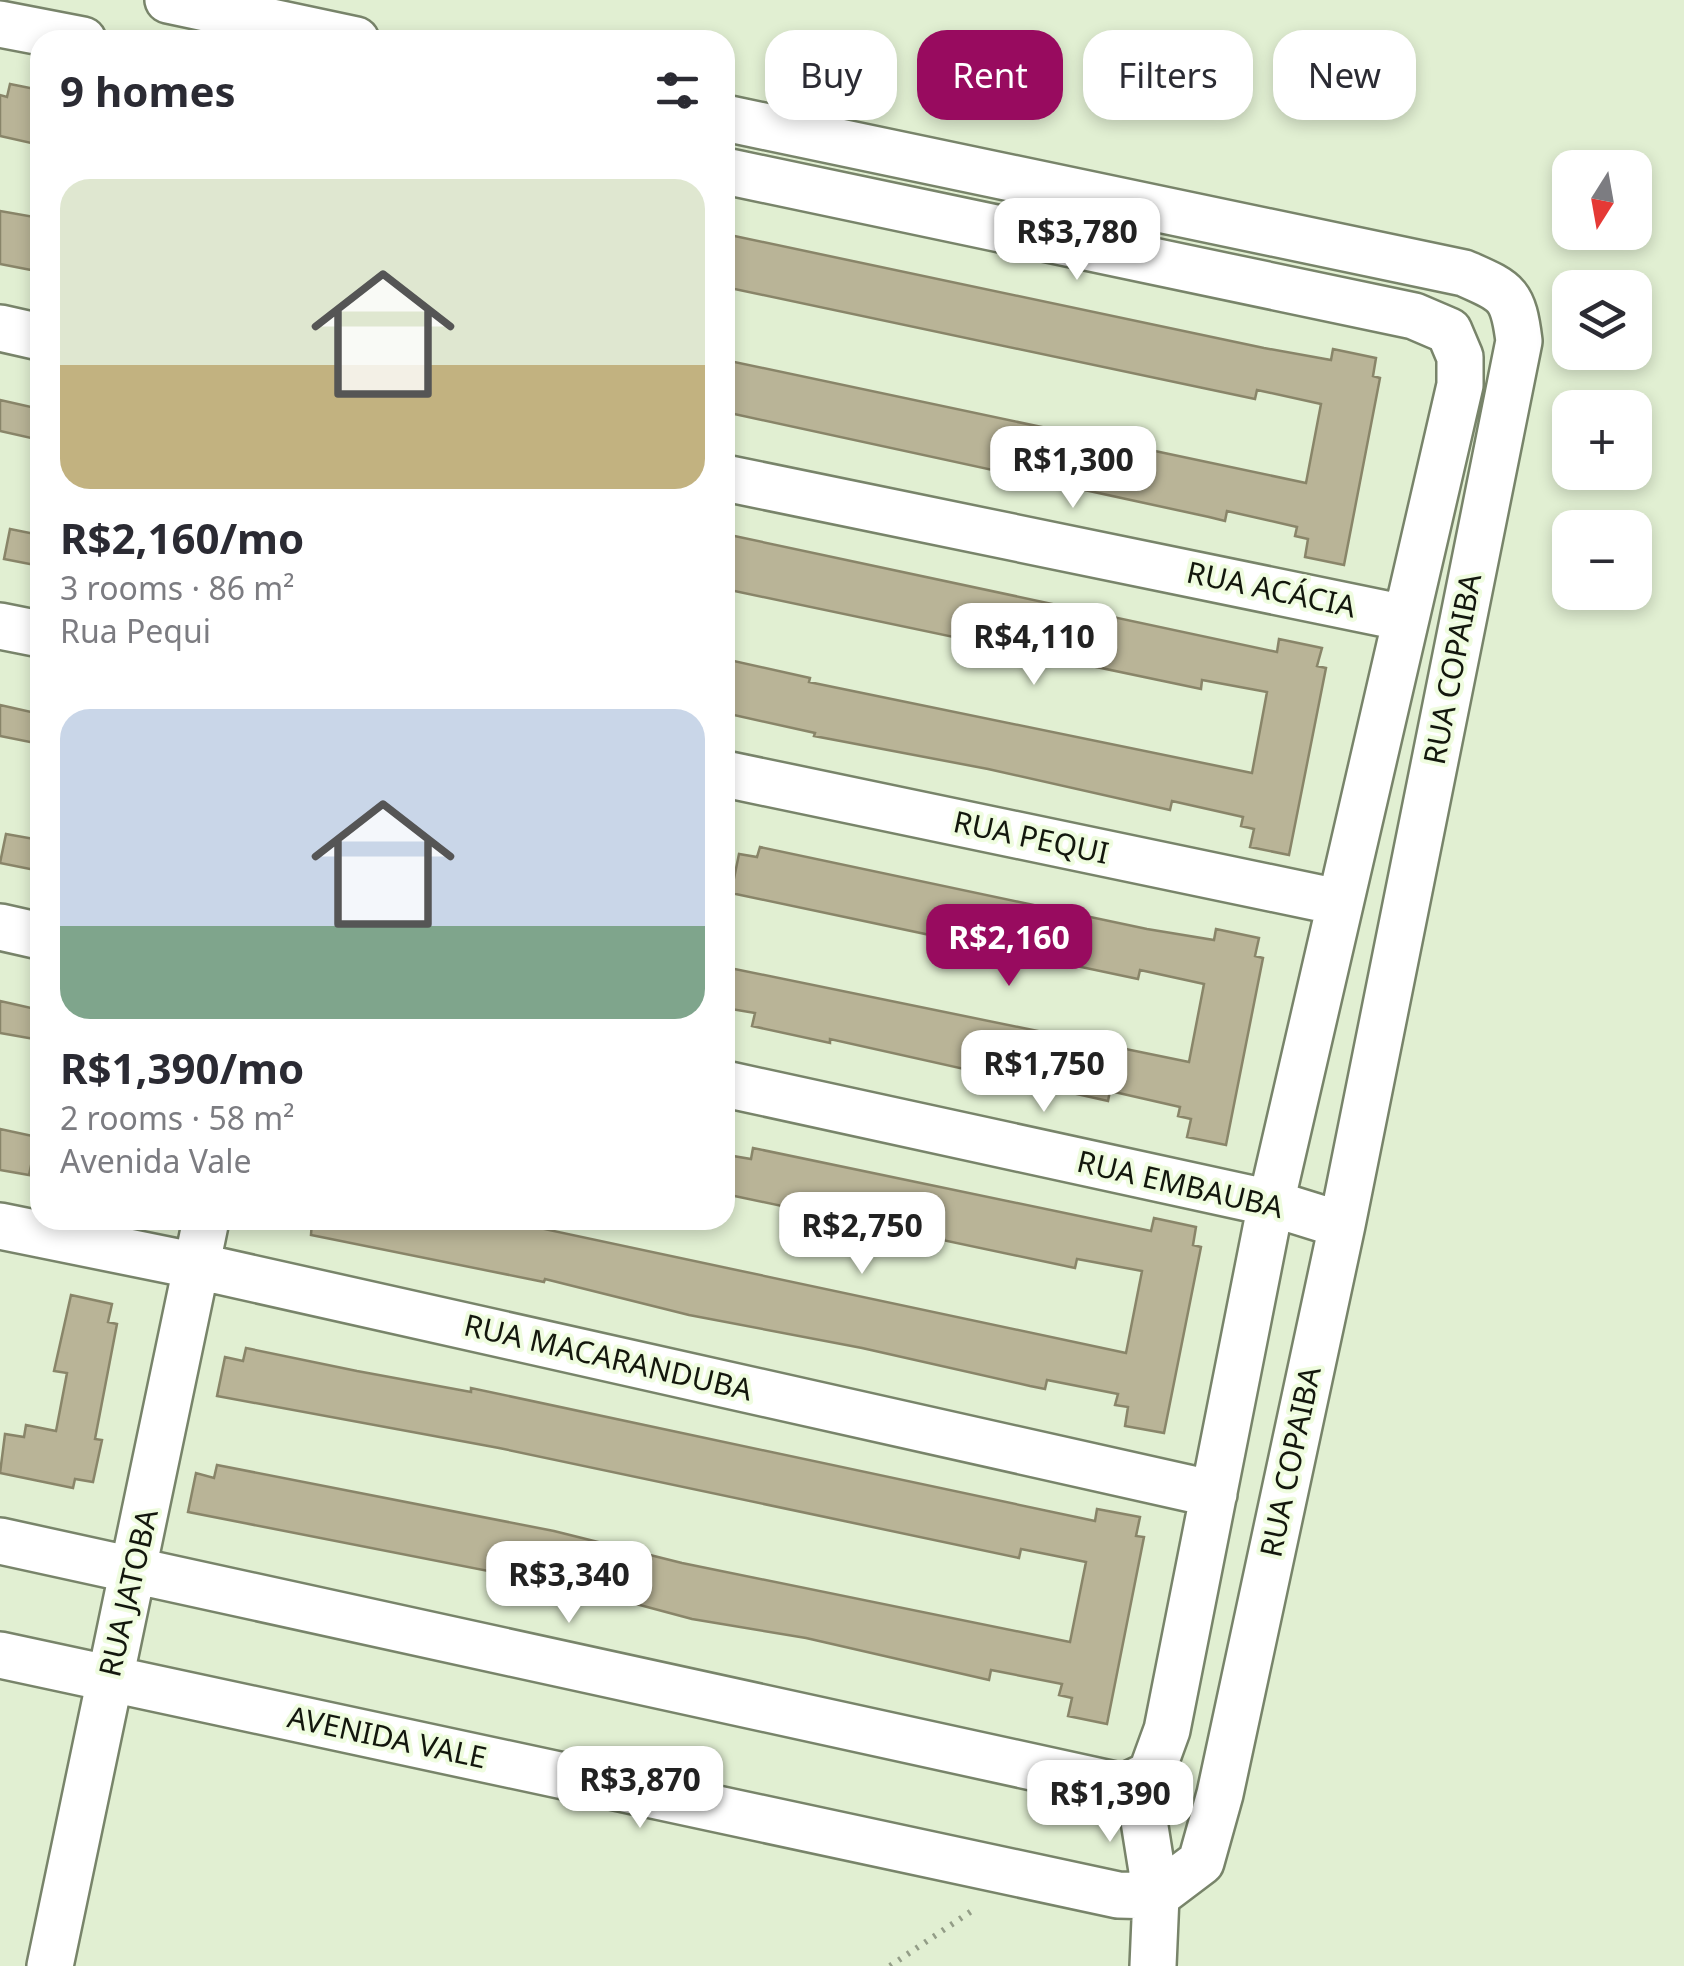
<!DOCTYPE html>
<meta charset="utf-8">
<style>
body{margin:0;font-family:"Noto Sans",sans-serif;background:#f2f2f3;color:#2b2b33;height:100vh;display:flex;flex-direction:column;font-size:38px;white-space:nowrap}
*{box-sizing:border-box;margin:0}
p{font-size:32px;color:#7c7c81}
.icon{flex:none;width:55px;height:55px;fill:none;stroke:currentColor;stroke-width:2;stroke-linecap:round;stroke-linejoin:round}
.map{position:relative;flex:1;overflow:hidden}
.panel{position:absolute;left:30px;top:30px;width:705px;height:1200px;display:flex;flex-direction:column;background:#fff;border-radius:30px;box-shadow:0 5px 15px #0003}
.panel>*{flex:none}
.top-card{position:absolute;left:765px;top:30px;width:768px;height:90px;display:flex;gap:20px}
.needle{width:65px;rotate:191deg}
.controls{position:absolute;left:1552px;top:150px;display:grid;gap:20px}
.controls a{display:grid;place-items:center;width:100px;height:100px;border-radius:20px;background:#fff;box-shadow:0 5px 15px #0003;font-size:50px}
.price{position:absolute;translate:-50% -85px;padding:0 22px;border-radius:20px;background:#fff;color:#222;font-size:32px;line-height:65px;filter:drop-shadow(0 2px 5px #0008)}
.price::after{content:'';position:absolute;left:50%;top:60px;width:30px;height:22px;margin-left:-15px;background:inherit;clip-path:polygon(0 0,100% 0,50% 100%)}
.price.current{background:#980b5f;color:#fff}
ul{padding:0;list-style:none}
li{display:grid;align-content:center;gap:20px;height:530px;padding:0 30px}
li span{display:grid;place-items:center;height:310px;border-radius:30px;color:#555}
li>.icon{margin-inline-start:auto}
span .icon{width:180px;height:180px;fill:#fffc;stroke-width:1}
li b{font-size:42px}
h2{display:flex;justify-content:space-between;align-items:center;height:120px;padding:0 30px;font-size:42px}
.tag{padding:0 35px;border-radius:30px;background:#fff;box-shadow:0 5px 15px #0003;font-size:35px;line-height:90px}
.tag.current{background:#980b5f;color:#fff}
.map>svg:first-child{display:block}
.building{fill:#b9b497;stroke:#898569;stroke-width:2.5}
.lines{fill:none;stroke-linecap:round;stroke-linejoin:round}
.minor-casing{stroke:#78846a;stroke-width:50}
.path{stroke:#939d87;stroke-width:6;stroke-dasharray:2.5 8;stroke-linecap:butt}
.minor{stroke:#fff;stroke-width:45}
.labels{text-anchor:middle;stroke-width:8;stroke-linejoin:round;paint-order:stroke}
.street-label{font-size:30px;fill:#13170d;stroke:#effcdf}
</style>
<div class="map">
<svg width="1684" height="1966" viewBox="0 0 1684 1966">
<rect width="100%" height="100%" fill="#e1efd2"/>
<path class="building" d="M10 84 40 90V145L0 136V95L7 97Z
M0 211 40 218V262L32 261 31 270 0 264Z
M725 234 1264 348 1331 360 1333 349 1376 358 1373 376 1380 378 1344 565 1305 557 1308 539 1295 536 1297 527 1227 511 1225 521 1209 517 725 412V360L1306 483 1321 404 1257 390 1255 399 725 287Z
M0 400 40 409V440L0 431Z
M10 529 40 535V566L4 559Z
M725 534 1277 652 1279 639 1322 648 1317 666 1326 668 1289 855 1250 847 1254 829 1241 826 1243 817 1172 801 1170 810 988 769 814 736 815 733 725 713V659L810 678 809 682 1252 773 1267 692 1202 680 1201 689 725 589Z
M0 705 40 714V744L0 736Z
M6 834 40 840V871L0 863Z
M760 847 1147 929 1214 940 1216 929 1259 938 1255 956 1263 958 1226 1145 1187 1137 1191 1119 1178 1116 1180 1107 1110 1091 1108 1101 830 1039V1043L752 1026 755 1013 725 1008V967L1189 1062 1204 984 1140 970 1138 979 731 893 739 854 757 857Z
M0 1001 40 1010V1040L0 1033Z
M0 1129 37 1137 29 1175 0 1170Z
M753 1148 1151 1231 1154 1218 1196 1227 1193 1245 1201 1247 1164 1433 1125 1426 1128 1407 1115 1405 1118 1394 1047 1380 1045 1389 1030 1386 862 1348 689 1315 545 1279 544 1282 311 1235 312 1220H502L1126 1353 1142 1271 1077 1259 1075 1268 725 1194 733 1156 751 1159Z
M71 1295 112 1304 108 1322 117 1324 95 1439 102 1440 93 1482 75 1479 73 1488 0 1473 5 1434 24 1437 26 1425 56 1431 67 1373 54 1371Z
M246 1348 357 1371 471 1392V1388L1095 1521 1097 1509 1140 1517 1136 1536 1144 1537 1107 1724 1068 1716 1072 1698 1059 1695 1062 1684 991 1670 989 1680 806 1638 692 1619 580 1589 188 1512 196 1473 214 1478 217 1465 554 1531 682 1563 1070 1642 1086 1562 1021 1549 1019 1558 499 1448 217 1396 225 1357 243 1361Z"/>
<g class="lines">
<g class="minor-casing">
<path id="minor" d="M168 0 356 40
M0 24 83 40
M0 328 40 337
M725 478 1405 618
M0 626 40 634
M725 774 1338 902
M0 927 40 936
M725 1084 1271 1203 1342 1225
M0 1226 197 1266 1214 1494
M0 1541 1124 1787 1151 1774 1167 1730 1271 1203 1460 385V357L1449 331 1414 316 725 171
M0 1655 1118 1895 1156 1896 1201 1862 1220 1794 1342 1225 1519 341C1513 293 1507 292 1464 273L725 118
M1138 1783 1156 1896 1153 1966
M50 1966 206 1220"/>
</g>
<path class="path" d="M890 1966 976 1908"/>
<use href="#minor" class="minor"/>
</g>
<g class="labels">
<g class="street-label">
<text transform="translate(1271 590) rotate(12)" y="10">RUA ACÁCIA</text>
<text transform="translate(1453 669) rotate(-79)" y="10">RUA COPAIBA</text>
<text transform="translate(1031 838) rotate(12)" y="10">RUA PEQUI</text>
<text transform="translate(1180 1185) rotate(13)" y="10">RUA EMBAUBA</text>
<text transform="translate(608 1358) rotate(13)" y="10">RUA MACARANDUBA</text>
<text transform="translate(1291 1462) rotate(-78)" y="10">RUA COPAIBA</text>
<text transform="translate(129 1593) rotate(-77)" y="10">RUA JATOBA</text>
<text transform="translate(387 1738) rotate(12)" y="10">AVENIDA VALE</text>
</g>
</g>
</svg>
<div class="controls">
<a><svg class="needle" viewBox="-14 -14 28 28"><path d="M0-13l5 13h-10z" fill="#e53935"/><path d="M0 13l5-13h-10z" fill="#7c7c81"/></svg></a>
<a><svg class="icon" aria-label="layers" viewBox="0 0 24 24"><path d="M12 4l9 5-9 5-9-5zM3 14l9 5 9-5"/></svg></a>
<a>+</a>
<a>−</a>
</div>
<b class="price" style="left:1077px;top:283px">R$3,780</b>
<b class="price" style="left:1073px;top:511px">R$1,300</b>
<b class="price" style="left:1034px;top:688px">R$4,110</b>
<b class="price current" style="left:1009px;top:989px">R$2,160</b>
<b class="price" style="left:1044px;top:1115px">R$1,750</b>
<b class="price" style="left:862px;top:1277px">R$2,750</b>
<b class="price" style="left:569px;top:1626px">R$3,340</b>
<b class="price" style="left:640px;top:1831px">R$3,870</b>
<b class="price" style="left:1110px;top:1845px">R$1,390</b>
<div class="top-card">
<a class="tag">Buy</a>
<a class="tag current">Rent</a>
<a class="tag">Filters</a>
<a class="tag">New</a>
</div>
<section class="panel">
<h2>9 homes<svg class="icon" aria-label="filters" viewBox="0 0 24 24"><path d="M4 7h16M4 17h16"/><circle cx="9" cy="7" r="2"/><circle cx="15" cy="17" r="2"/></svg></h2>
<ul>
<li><span style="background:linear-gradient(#dfe7d0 60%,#c2b280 0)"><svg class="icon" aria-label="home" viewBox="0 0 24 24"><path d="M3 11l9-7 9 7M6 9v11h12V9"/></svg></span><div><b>R$2,160/mo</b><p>3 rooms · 86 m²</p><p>Rua Pequi</p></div></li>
<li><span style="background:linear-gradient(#c9d6e8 70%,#7fa58c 0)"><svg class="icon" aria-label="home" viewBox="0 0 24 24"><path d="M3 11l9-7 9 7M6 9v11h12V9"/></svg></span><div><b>R$1,390/mo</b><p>2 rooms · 58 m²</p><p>Avenida Vale</p></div></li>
</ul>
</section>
</div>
